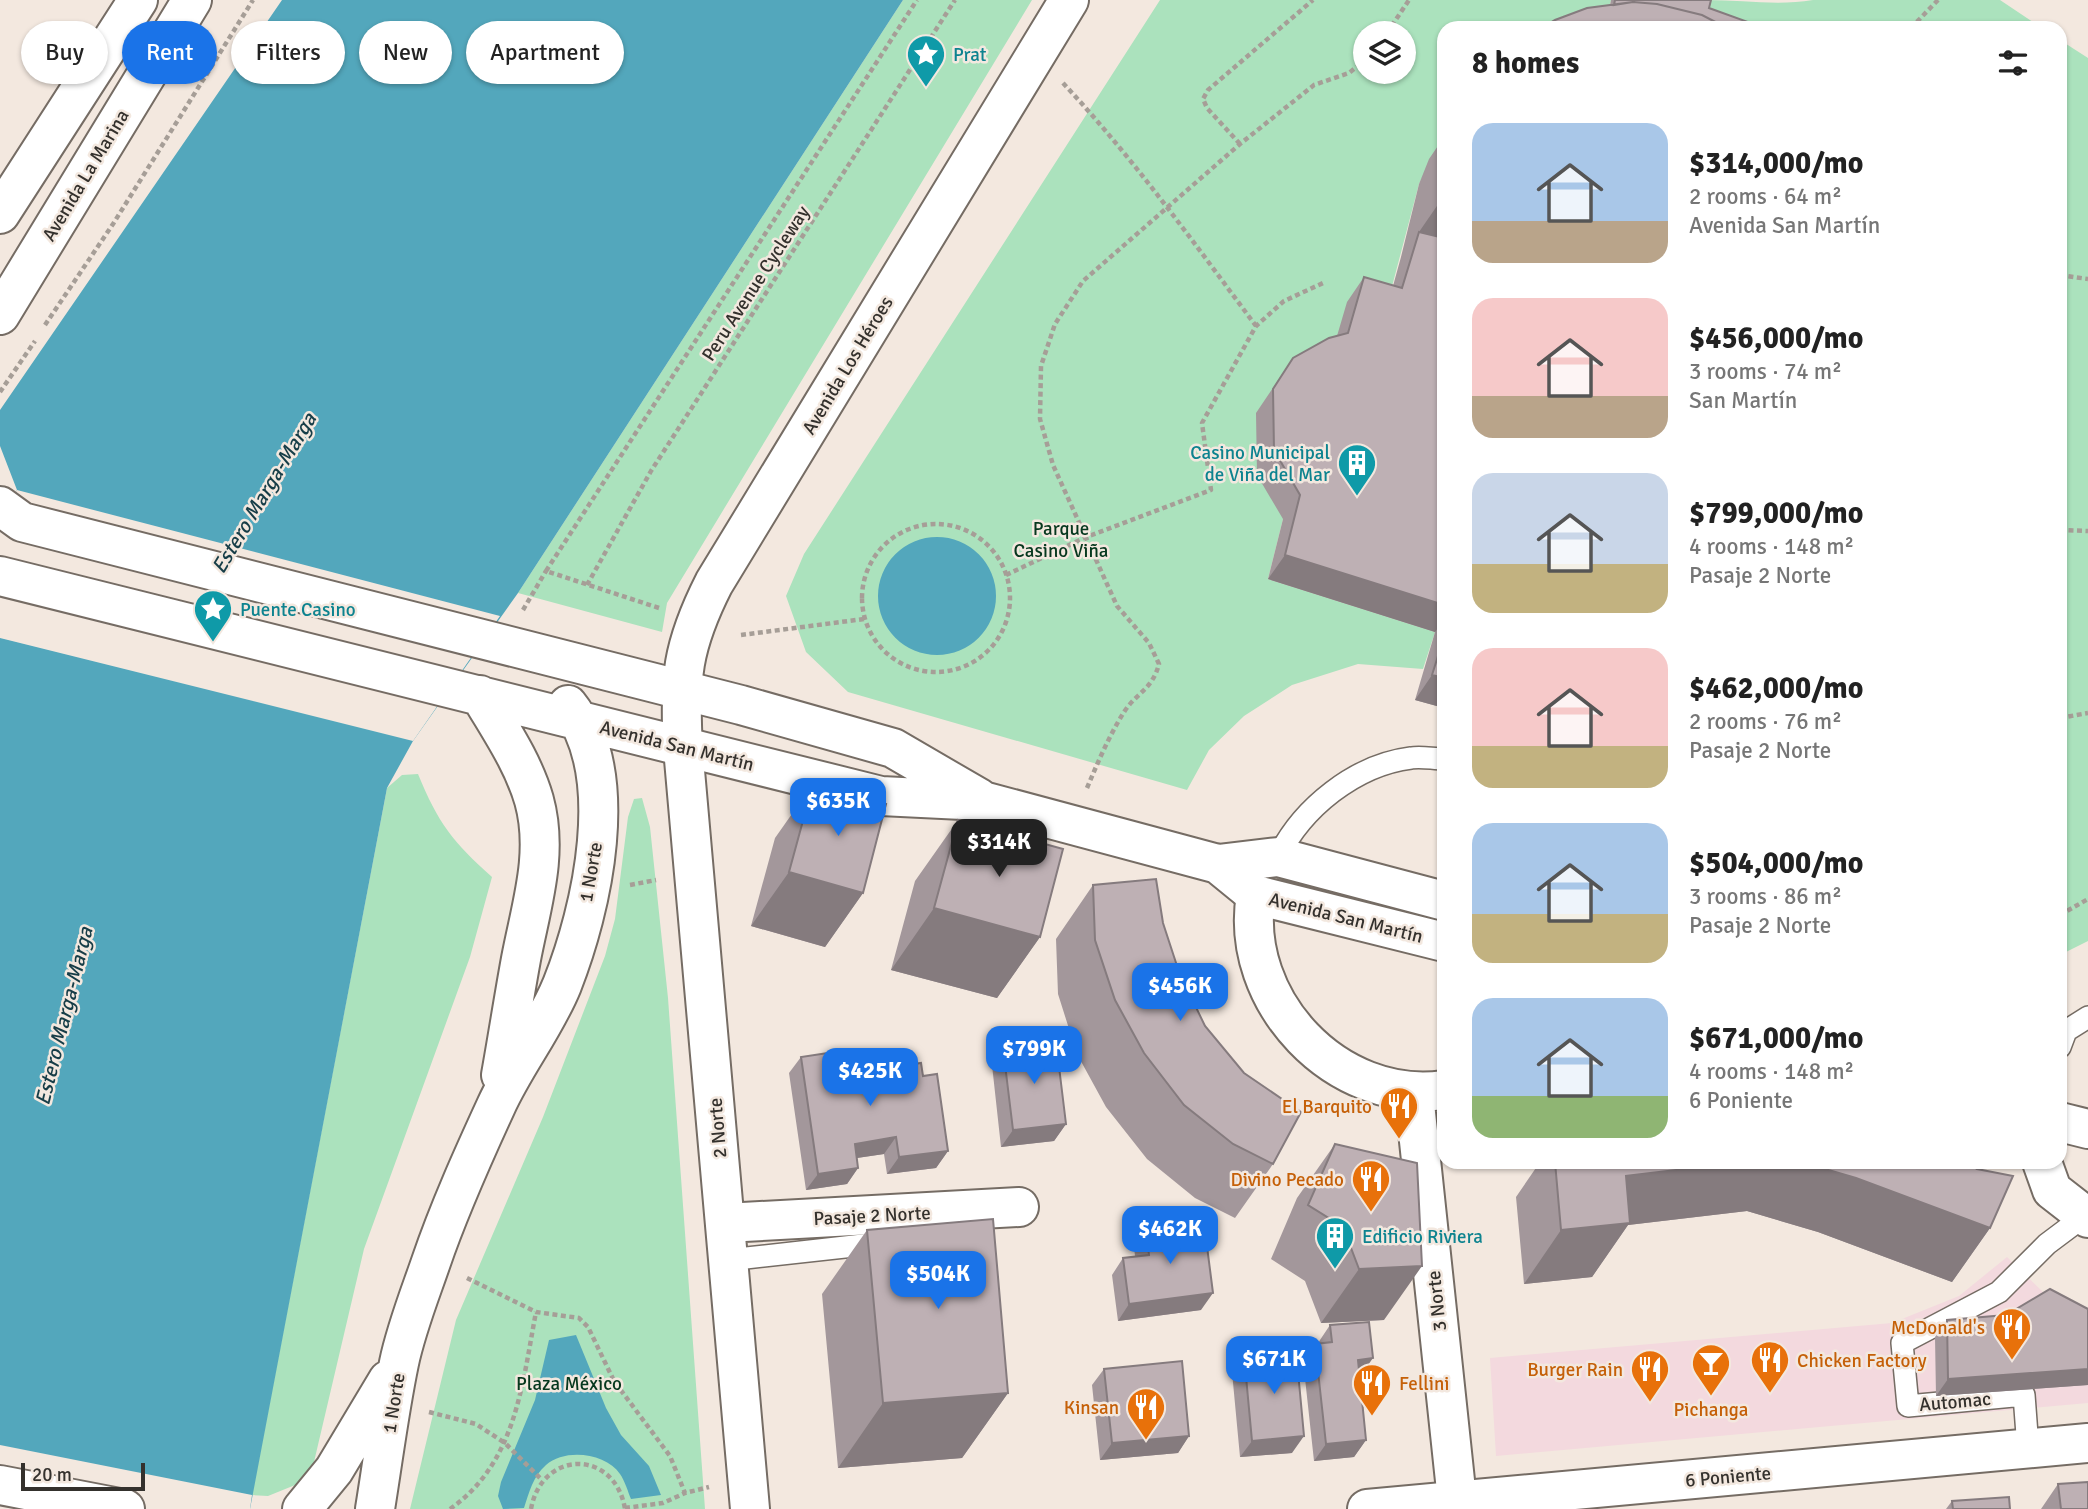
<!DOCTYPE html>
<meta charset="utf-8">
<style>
body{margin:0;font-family:Signika,sans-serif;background:#f6f6f6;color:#222;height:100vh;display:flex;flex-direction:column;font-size:26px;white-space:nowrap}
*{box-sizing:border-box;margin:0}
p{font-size:23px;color:#767676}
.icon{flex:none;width:38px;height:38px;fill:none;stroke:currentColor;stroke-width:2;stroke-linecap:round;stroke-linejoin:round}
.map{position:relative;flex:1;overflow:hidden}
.side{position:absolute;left:1437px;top:21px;width:630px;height:1148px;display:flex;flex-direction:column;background:#fff;border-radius:21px;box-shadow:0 2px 5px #0004}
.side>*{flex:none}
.hud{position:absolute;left:21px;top:21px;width:665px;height:63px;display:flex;gap:14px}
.fabs{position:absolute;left:1353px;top:21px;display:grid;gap:14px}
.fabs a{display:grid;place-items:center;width:63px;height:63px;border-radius:50%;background:#fff;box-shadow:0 2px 5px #0004;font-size:35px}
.scale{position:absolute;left:21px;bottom:18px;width:124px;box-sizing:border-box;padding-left:7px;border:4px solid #34312d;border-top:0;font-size:19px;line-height:24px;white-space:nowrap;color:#34312d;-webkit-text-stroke:5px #f3e8df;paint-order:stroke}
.price{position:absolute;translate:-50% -60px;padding:0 16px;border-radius:14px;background:#1a73e8;color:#fff;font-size:23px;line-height:46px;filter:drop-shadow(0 2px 4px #0008)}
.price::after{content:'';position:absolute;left:50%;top:42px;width:21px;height:16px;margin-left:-10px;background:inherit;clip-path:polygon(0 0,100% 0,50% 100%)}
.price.active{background:#222;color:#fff}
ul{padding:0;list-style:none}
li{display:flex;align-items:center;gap:21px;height:175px;padding:0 35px}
li span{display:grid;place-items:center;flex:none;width:196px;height:140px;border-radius:21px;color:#555}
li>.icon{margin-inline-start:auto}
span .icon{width:84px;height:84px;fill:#fffc;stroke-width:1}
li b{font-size:30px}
h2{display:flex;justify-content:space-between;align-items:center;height:84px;padding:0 35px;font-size:30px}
.tag{padding:0 24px;border-radius:32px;background:#fff;box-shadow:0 2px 5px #0004;font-size:24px;line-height:63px}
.tag.active{background:#1a73e8;color:#fff}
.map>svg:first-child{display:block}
.commercial{fill:#f3d9de}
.green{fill:#abe2bd;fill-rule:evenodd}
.water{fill:#53a7bc}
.pier{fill:#f3e8df}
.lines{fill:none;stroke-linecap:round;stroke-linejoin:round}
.lane-casing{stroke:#756c64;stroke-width:24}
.street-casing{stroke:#756c64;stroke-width:42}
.secondary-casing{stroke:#756c64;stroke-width:42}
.primary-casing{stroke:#756c64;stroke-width:42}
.path{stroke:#a69e97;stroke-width:4.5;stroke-dasharray:5 3.5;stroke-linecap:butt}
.lane{stroke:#fff;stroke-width:21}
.street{stroke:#fff;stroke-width:38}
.secondary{stroke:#fff;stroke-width:38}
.primary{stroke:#fff;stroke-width:38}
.wall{fill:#a3979b}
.shaded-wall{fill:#857b7e}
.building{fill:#beb0b4;stroke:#857b7e;stroke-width:2}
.labels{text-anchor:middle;stroke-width:5;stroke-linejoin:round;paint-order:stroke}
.culture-label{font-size:19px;fill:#0d838f;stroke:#f3e8df;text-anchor:start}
.street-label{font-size:19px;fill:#34312d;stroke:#f3e8df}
.park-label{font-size:19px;fill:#06381e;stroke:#f3e8df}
.food-label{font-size:19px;fill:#c56008;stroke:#f3e8df;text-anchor:end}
.water-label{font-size:21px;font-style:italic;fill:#163d47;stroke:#f3e8df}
</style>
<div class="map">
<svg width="2088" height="1509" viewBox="0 0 2088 1509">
<rect width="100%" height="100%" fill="#f3e8df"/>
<path class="commercial" d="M2007 1257 2044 1293 2088 1314V1403L1496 1456 1490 1358 1892 1323 1959 1296Z"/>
<path class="green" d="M903 0H1032L667 603 662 632 518 593Z
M1160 0H1611L1605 28H1444V135L1419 184 1385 313 1331 357 1283 519 1268 579 1435 632 1423 669 1358 664 1292 685 1244 716 1209 750 1187 790 848 692 806 652 786 596 804 554ZM1365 33H1404V72H1365Z
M1707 0C1743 0 1778 6 1813 0H2000L2042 28H1735L1703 16Z
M2060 40 2088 58V941L2060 955Z
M418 774C438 823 453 842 492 877L470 957 364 1249 310 1479 268 1496 252 1495 387 788 402 775Z
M642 798 650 827 668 998 705 1509H410L456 1320 543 1117 605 956 615 919 628 817 634 799Z"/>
<path class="water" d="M282 0H903L518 593 413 741 387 788 250 1509H0V520L17 490 0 446V410Z
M878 596a59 59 0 1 1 118 0a59 59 0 1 1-118 0Z
M576 1335 606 1408 621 1435 649 1466 661 1495 631 1499C628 1492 625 1481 620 1474 606 1453 565 1448 546 1465 533 1476 529 1493 524 1508L503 1509 498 1496 501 1482 535 1400 549 1340Z"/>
<path class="pier" d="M17 490 500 616 413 741 0 638V520Z
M0 1445 252 1495 250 1509H0Z"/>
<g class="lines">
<g class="lane-casing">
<path id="lane" d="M1278 857C1302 808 1355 765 1411 758 1421 756 1433 759 1444 759
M2060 1047 2066 1031 2088 1017
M728 1260 881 1243
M2028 1448 2024 1395 1908 1406 1902 1343 1999 1292 2047 1244 2083 1217"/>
</g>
<g class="street-casing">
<path id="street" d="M683 748 750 1509
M1256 895C1238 1001 1337 1105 1444 1090
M1414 1094 1458 1509
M2042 1162 2052 1190 2088 1218
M725 1223 1019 1207"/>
</g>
<g class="secondary-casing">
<path id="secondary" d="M683 748C679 679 682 646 714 583L1069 0"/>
</g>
<g class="primary-casing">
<path id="primary" d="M0 214 138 0
M0 315 192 0
M0 506 22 522 741 705 893 748 979 798
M0 576 881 796 983 801 1218 864 1278 857 1444 901
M480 695C500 729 523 762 534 800 549 854 531 906 521 959 514 997 508 1036 501 1075
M1218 864 1256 895 1444 942
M2060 1122 2088 1129
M0 1485 125 1509
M302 1509 334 1470 388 1380
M375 1509C383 1460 389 1411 399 1363 406 1329 420 1294 431 1262 449 1209 473 1156 496 1106 515 1064 545 1027 562 985 592 909 623 774 568 705
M1367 1509 2088 1443"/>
</g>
<path class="path" d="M1911 28 1938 0
M1387 33 1409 0
M1063 83C1134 159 1194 243 1256 326
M1240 144 1207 108 1203 99 1208 90 1313 0
M2060 275 2088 279
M45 325 113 224 253 0
M0 392 35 341
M862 598a74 74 0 1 1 148 0a74 74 0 1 1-148 0Z
M2060 530 2088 531
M1006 575 1084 538 1211 490 1202 423 1256 326 1284 301 1323 283
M587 585 651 471 955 0
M659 608 546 571 917 0
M523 610 546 571
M741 635 864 619
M2060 718 2088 713
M1087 788C1098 762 1109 736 1124 712 1137 692 1152 690 1159 664L1149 643 1117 606 1053 465 1040 419 1041 366 1055 324 1083 281 1240 144 1314 85 1349 73 1365 60
M630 885 656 880
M2060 915 2088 899
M467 1278 536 1312 579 1318 588 1327 614 1381 670 1456 685 1493 709 1487
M429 1412 476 1424 505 1443 542 1480
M625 1508 663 1503 685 1493
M450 1509C516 1463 522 1385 536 1312
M531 1509C542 1449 615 1449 625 1509"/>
<use href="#lane" class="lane"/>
<use href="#street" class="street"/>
<use href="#secondary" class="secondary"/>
<use href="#primary" class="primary"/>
</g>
<path class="wall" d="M1611 0H1711L1709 8 1610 5Z
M1444 137V708L1415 700 1435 632 1268 579 1283 519 1257 475 1256 413 1293 358 1337 336 1347 302 1364 277 1393 286 1401 257 1419 184 1429 159Z
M813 784 863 893 825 947 751 926 775 838Z
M958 820 1040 937 997 998 891 970 915 881Z
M1093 885 1163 923 1179 972 1273 1164 1235 1218 1195 1198 1147 1159 1106 1107 1077 1054 1058 994 1056 939Z
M1003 1048 1066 1124 1054 1141 1001 1147 992 1065Z
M801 1057 886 1068 923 1076 948 1151 936 1168 887 1174 884 1154 857 1158 858 1168 847 1184 806 1190 789 1073Z
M1335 1144 1384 1320 1321 1323 1305 1281 1271 1259 1297 1198Z
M1540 1162H1981L1977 1169 1990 1228 1952 1282 1818 1232 1747 1211 1628 1225 1592 1277 1524 1284 1516 1197Z
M867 1230 1008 1393 962 1458 838 1468 822 1294Z
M1146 1230 1201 1310 1118 1321 1112 1275 1123 1258 1135 1256 1134 1247Z
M2088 1309V1385L1936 1396 1935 1337 1947 1320Z
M1330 1325 1361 1375H1359L1366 1440 1354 1457 1314 1461 1303 1360 1315 1344 1318 1343Z
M1244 1355 1292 1453 1240 1457 1232 1372Z
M1104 1369 1189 1436 1178 1453 1100 1460 1092 1385Z
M2058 1484 2088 1509H2041Z
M1952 1501 2010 1509H1946Z"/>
<path class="shaded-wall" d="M1439 203 1444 204V266L1419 232Z
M1285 555 1444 605V620L1435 632 1268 579Z
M1432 675 1444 678V708L1415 700Z
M789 872 863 893 825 947 751 926Z
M934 908 1040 937 997 998 891 970Z
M1066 1124 1054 1141 1001 1147 1013 1130Z
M896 1137 884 1154 843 1160 855 1144Z
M948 1151 936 1168 887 1174 899 1157Z
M1744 1162H1801L1856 1178 1990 1228 1952 1282 1818 1232 1747 1211 1628 1225 1592 1277 1524 1284 1561 1230 1626 1176Z
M858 1168 847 1184 806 1190 818 1174Z
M1422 1266 1384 1320 1321 1323 1359 1269Z
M1213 1293 1201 1310 1118 1321 1129 1304Z
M1373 1358 1361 1375 1346 1376 1358 1360Z
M2088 1369V1385L1936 1396 1948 1379Z
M1008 1393 962 1458 838 1468 883 1403Z
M1189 1436 1178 1453 1100 1460 1112 1443Z
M1304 1436 1292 1453 1240 1457 1252 1441Z
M1366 1440 1354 1457 1314 1461 1326 1444Z"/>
<path class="building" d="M1615 0H1711L1709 8 1748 22 1746 28H1727L1702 15 1657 4 1633 2 1614 5Z
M1633 2 1657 4 1702 15 1727 28H1542L1555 20 1587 8Z
M1444 184V204L1439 203Z
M1419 232 1444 238V605L1285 555 1300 495 1274 450 1273 389 1293 358 1329 338 1348 333 1364 277 1402 288Z
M1444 637V678L1432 675Z
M813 784 886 804 863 893 789 872Z
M958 820 1063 849 1040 937 934 908Z
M1156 879 1163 923 1179 972 1205 1026 1244 1073 1301 1112 1273 1164 1233 1144 1184 1105 1144 1053 1115 1000 1095 940 1093 885Z
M1056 1042 1066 1124 1013 1130 1003 1048Z
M848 1050 849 1063 885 1058 886 1068 921 1063 923 1076 937 1074 948 1151 899 1157 896 1137 855 1144 858 1168 818 1174 801 1057Z
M1335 1144 1417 1163 1422 1266 1359 1269 1343 1227 1308 1205Z
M1555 1162H1744L1626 1176 1630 1223 1561 1230Z
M1801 1162H1981L1977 1169 2013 1176 1990 1228 1856 1178Z
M993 1219 1008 1393 883 1403 867 1230Z
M1204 1223 1213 1293 1129 1304 1123 1258 1149 1255 1146 1230Z
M2050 1289 2088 1309V1369L1948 1379 1947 1320 2006 1315Z
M1369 1322 1373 1358 1358 1360 1366 1440 1326 1444 1315 1344 1332 1342 1330 1325Z
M1296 1350 1304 1436 1252 1441 1244 1355Z
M1182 1361 1189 1436 1112 1443 1104 1369Z
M2088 1482V1509H2061L2058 1484Z
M2009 1497 2010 1509H1953L1952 1501Z"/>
<defs>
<g id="sight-pin" transform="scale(2.0125)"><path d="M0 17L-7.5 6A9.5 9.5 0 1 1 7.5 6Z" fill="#0f9aa8" stroke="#f3e8df"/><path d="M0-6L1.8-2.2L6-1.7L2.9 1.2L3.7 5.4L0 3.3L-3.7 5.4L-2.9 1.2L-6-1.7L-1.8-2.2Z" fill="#fff"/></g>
<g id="building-pin" transform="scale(2.0125)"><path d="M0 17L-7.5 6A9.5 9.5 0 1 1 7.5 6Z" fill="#0f9aa8" stroke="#f3e8df"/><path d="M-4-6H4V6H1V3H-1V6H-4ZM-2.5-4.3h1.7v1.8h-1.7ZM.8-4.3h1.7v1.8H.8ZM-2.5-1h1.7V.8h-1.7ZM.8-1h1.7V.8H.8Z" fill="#fff"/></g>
<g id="restaurant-pin" transform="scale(2.0125)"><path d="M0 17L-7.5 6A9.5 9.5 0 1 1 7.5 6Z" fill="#e8710a" stroke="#f3e8df"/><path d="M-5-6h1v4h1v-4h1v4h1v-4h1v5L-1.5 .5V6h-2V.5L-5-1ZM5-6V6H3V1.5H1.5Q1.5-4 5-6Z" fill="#fff"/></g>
<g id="bar-pin" transform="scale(2.0125)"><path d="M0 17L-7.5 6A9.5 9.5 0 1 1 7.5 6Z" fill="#e8710a" stroke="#f3e8df"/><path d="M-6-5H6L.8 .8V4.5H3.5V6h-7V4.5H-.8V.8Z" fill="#fff"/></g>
</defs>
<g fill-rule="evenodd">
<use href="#sight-pin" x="926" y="54"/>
<use href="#building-pin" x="1357" y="463"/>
<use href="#sight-pin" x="213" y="609"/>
<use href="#restaurant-pin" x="1399" y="1106"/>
<use href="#restaurant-pin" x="1371" y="1179"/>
<use href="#building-pin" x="1335" y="1236"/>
<use href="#restaurant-pin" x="2012" y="1327"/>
<use href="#restaurant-pin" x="1770" y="1360"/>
<use href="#bar-pin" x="1711" y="1363"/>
<use href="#restaurant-pin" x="1650" y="1369"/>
<use href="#restaurant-pin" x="1372" y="1383"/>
<use href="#restaurant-pin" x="1146" y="1407"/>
</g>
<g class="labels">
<g class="culture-label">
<text x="953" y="61">Prat</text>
<text x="1330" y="459" text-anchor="end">Casino Municipal<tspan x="1330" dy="22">de Viña del Mar</tspan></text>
<text x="240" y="616">Puente Casino</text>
<text x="1362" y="1243">Edificio Riviera</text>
</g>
<g class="street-label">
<text transform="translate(85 175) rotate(-59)" y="7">Avenida La Marina</text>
<text transform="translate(755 283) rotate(-57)" y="7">Peru Avenue Cycleway</text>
<text transform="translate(847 365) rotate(-59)" y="7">Avenida Los Héroes</text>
<text transform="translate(677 745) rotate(14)" y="7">Avenida San Martín</text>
<text transform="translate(590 872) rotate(-80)" y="7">1 Norte</text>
<text transform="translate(1346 917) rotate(14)" y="7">Avenida San Martín</text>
<text transform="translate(717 1128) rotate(-95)" y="7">2 Norte</text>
<text transform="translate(872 1215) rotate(-3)" y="7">Pasaje 2 Norte</text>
<text transform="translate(1436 1301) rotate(-96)" y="7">3 Norte</text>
<text transform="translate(1955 1401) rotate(-5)" y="7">Automac</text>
<text transform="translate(393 1403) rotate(-81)" y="7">1 Norte</text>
<text transform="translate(1728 1476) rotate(-5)" y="7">6 Poniente</text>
</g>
<g class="park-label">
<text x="1061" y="535">Parque<tspan x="1061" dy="22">Casino Viña</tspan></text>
<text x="569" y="1390">Plaza México</text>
</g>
<g class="food-label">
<text x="1372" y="1113">El Barquito</text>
<text x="1344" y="1186">Divino Pecado</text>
<text x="1985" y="1334">McDonald's</text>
<text x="1797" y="1367" text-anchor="start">Chicken Factory</text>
<text x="1623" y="1376">Burger Rain</text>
<text x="1399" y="1390" text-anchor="start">Fellini</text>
<text x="1119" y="1414">Kinsan</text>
<text x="1711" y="1416" text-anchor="middle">Pichanga</text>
</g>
<g class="water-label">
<text transform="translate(264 493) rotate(-59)" y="7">Estero Marga-Marga</text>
<text transform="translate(64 1016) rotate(-76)" y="7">Estero Marga-Marga</text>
</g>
</g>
</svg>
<div class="fabs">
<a><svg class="icon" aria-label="layers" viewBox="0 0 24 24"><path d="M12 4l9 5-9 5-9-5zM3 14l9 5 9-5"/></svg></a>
</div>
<div class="scale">20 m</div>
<b class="price" style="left:838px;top:838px">$635K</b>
<b class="price active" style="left:999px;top:879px">$314K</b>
<b class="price" style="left:1180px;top:1023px">$456K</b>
<b class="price" style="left:1034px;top:1086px">$799K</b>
<b class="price" style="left:870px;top:1108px">$425K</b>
<b class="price" style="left:1170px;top:1266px">$462K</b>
<b class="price" style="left:938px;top:1311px">$504K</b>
<b class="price" style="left:1274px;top:1396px">$671K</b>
<div class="hud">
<a class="tag">Buy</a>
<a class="tag active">Rent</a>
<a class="tag">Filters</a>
<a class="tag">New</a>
<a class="tag">Apartment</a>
</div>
<section class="side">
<h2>8 homes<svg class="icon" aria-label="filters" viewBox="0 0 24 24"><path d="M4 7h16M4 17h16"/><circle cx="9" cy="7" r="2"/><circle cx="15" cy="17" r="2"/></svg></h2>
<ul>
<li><span style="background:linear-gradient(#a9c7e8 70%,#b9a48a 0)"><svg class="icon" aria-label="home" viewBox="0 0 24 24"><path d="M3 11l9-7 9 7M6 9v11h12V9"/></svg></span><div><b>$314,000/mo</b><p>2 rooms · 64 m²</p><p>Avenida San Martín</p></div></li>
<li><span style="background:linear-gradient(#f6c9c9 70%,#b9a48a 0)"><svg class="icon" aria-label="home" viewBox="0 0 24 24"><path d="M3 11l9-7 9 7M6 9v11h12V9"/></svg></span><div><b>$456,000/mo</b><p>3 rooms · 74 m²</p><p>San Martín</p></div></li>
<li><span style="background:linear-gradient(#c9d6e8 65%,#c2b280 0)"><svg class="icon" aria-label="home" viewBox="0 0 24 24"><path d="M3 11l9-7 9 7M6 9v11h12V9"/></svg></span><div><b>$799,000/mo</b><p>4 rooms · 148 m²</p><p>Pasaje 2 Norte</p></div></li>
<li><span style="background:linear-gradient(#f6c9c9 70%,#c2b280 0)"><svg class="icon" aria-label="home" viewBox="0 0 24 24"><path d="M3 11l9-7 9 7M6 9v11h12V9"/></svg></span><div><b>$462,000/mo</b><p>2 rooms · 76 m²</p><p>Pasaje 2 Norte</p></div></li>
<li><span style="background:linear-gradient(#a9c7e8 65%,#c2b280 0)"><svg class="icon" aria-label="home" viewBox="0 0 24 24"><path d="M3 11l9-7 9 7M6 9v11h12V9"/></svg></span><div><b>$504,000/mo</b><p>3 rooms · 86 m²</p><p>Pasaje 2 Norte</p></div></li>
<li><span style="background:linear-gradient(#a9c7e8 70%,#8fb573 0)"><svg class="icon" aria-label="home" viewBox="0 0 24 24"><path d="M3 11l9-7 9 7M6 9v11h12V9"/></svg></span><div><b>$671,000/mo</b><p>4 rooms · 148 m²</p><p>6 Poniente</p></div></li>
</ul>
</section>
</div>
